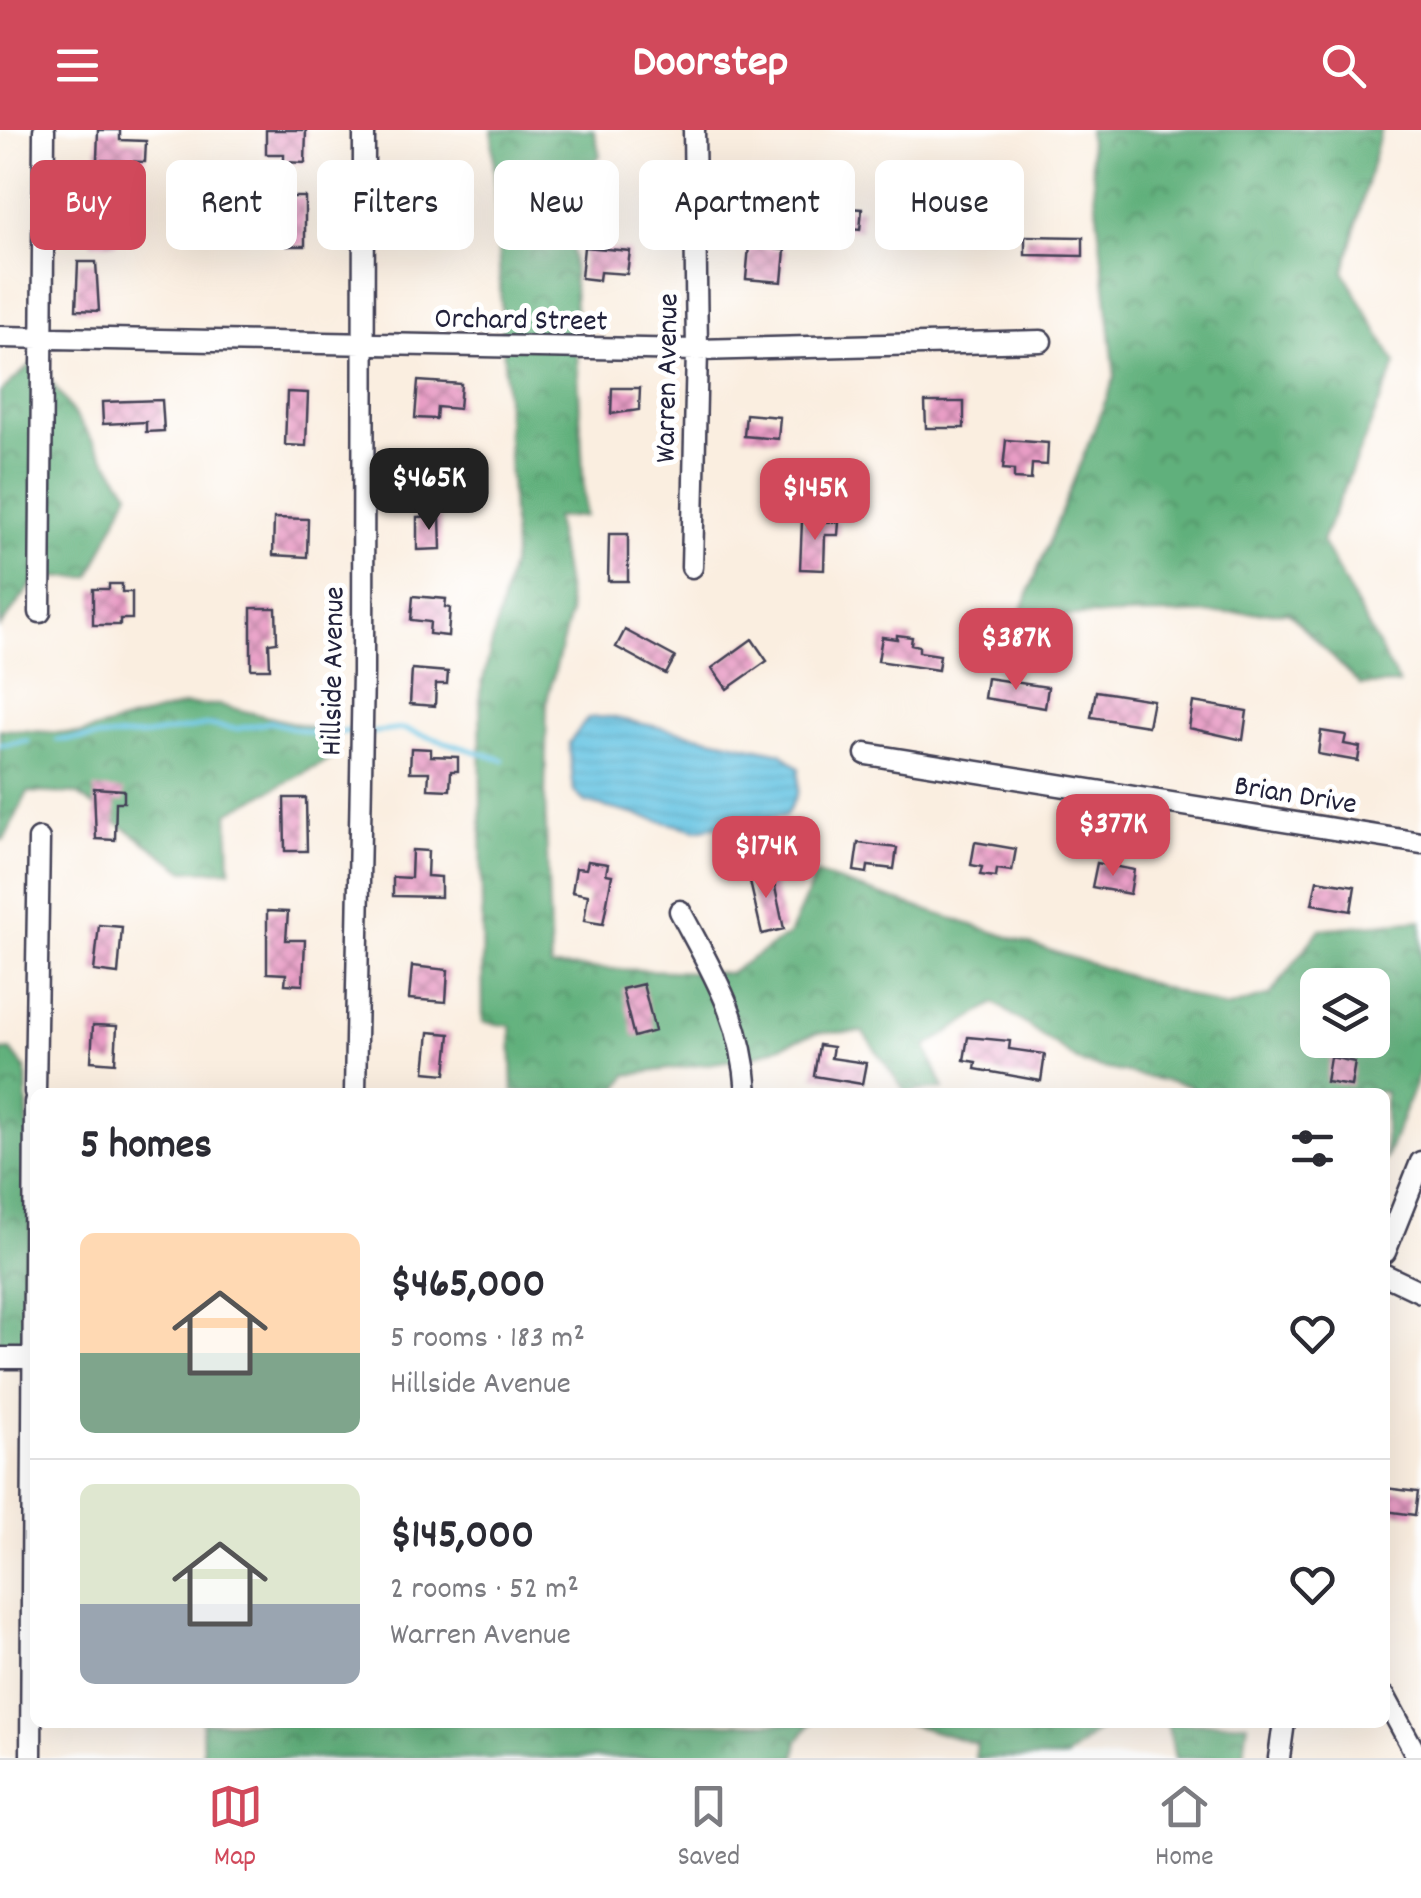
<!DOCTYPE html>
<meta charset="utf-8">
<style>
body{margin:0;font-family:Dekko,sans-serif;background:#f2f2f3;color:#2b2b33;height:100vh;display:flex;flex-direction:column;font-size:38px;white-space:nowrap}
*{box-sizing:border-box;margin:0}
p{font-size:32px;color:#7c7c81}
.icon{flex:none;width:55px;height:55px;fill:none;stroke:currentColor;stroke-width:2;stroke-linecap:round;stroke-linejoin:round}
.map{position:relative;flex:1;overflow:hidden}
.drawer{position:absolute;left:30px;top:958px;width:1360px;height:640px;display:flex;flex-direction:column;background:#fff;border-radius:15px;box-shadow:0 10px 40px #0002}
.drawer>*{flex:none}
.guide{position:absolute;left:30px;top:30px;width:1362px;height:90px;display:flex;gap:20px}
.tools{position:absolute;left:1300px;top:838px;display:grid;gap:20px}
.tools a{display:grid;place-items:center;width:90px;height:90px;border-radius:15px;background:#fff;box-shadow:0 10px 40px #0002;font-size:50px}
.price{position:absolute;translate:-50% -85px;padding:0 22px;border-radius:20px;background:#d1495b;color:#fff;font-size:32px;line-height:65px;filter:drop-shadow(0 2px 5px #0008)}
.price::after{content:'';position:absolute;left:50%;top:60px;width:30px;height:22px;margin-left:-15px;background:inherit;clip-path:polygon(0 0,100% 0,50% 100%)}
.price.active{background:#222;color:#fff}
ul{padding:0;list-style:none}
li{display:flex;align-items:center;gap:30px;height:250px;padding:0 50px}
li+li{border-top:2px solid #e1e1e2}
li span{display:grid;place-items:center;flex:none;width:280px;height:200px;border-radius:15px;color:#555}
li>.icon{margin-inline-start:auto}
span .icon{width:120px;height:120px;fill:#fffc;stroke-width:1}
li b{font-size:42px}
h2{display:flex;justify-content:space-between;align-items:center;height:120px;padding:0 50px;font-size:42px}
.chip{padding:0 35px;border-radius:15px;background:#fff;box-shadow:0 10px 40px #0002;font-size:35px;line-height:90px}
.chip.active{background:#d1495b;color:#fff}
header{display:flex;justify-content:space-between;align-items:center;height:130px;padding:0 50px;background:#d1495b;color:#fff;font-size:45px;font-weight:800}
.dock{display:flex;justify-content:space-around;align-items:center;height:140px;border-top:2px solid #e1e1e2;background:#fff;font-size:28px;color:#7c7c81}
.dock a{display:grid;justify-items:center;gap:5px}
.dock .active{color:#d1495b}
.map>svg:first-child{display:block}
.forest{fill:url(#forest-crowns);stroke:#42695b;stroke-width:2.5;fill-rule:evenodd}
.water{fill:url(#water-rules);stroke:#43728e;stroke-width:2.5}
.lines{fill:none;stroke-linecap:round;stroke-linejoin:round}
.stream{stroke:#64c3e2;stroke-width:5}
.building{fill:url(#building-cross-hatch)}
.minor-casing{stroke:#424154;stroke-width:25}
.minor{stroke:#fff;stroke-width:20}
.labels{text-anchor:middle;stroke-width:10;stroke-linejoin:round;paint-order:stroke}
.street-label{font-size:30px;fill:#22223b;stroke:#fff}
</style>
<header><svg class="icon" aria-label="menu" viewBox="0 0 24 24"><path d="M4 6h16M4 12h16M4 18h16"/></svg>Doorstep<svg class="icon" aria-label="search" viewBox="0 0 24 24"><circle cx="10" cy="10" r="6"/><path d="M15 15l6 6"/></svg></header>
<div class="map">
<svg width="1421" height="1628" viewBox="0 0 1421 1628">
<defs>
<pattern id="forest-crowns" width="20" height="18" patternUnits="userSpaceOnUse" patternTransform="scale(2.5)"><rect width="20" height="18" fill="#61b07b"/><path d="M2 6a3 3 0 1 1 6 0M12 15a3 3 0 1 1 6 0" fill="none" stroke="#508f66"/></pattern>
<pattern id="water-rules" width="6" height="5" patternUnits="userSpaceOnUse" patternTransform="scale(2.5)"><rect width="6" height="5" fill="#64c3e2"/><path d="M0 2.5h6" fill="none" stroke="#56a7c3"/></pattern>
<pattern id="building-cross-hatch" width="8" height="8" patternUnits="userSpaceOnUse" patternTransform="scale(2.5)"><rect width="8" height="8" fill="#e99ec6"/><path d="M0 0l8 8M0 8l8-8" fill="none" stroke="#bc80a2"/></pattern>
</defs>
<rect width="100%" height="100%" fill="#fff"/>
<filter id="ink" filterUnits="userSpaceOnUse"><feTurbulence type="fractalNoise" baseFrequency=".01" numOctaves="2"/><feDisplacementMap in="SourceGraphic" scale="20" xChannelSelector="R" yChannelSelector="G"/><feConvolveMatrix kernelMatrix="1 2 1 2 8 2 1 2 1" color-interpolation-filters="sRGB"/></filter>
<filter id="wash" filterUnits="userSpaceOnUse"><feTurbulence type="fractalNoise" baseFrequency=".0048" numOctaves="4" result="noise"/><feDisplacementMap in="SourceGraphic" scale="40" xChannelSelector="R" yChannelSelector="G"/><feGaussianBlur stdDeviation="2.25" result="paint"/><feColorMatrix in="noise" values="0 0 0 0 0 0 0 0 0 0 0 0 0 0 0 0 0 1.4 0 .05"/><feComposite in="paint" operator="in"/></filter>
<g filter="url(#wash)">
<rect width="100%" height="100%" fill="#faeee0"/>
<path class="forest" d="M492 0H594L600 26 569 53 585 386 555 388 570 484 547 570 545 669 551 837 729 843 789 805 816 744 1226 878 1270 865 1320 799 1421 790V939L1385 1031V962H1189L1191 956 1083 934 995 873 926 917 944 959 905 962 863 902 816 903 750 928 627 945 616 962H513L511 896 483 892 480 563 514 422ZM1318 855H1372V910H1318Z
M1088 0H1381L1344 142 1396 234 1322 411 1399 554 1360 555 1288 482 1019 487 1115 247Z
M36 230 129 362 90 447 37 448 0 497V262Z
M184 575H219L323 600 337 626 228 683 230 740 185 741 77 664 28 662 4 710 0 709V599L80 604Z
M11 920 26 940 35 1233 0 1232V921Z
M202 1593V1592L811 1593 798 1611 795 1628H203Z
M906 1593 1107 1592V1593L1066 1628H975L977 1614Z
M1167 1593H1248L1243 1628H1175Z"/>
<path class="water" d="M610 587 781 623 799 638 798 662 786 686 696 700 585 672 574 662 569 613 588 588Z"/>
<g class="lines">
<path class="stream" d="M368 603 403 599 503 630
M57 610 147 605 210 595 236 599 271 592 319 605 351 601
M0 615 28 611"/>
</g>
<g id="blocks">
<path class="building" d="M98 0H120V10L146 11 145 32 97 30Z
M266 0H306L305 33 284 32V24H266Z
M86 58H119L117 114 91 113 92 78 86 77Z
M407 58 431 60 430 69 438 70 437 90 412 89 413 76H406Z
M287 67H305V116H286Z
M940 72 991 79 990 106 938 107Z
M831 77 862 79 860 100 829 97Z
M1025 106 1083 107V126L1025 125Z
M749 116 785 120 782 152 746 149Z
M584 117 630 121 627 144 600 142 599 150 581 148Z
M78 132H96L99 181 76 180Z
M418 251 461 254 459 279 437 277 436 289 415 288Z
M612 258H640L639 280 611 284Z
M287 262 308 263 306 316 285 315Z
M162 270 164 301 146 302V292L103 294 102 272Z
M925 272H964V298H926Z
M746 284 780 287 778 309 744 306Z
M1006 310 1048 313 1047 335 1032 334 1031 350 1014 349V340L1003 339Z
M420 324 446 325 444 363 415 362Z
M440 386 441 419 417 420V387Z
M274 388 308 389 307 427 273 425Z
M802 391 839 392 838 405H825L824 440 800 439Z
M609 404H628V451H608Z
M109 454H122V462H132V489H120V495H93V459H109Z
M413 466 446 469 445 477 450 478 448 506 429 504 430 492 411 490Z
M251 478H276L277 512 269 513 270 539H251Z
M625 500 675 527 666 544 616 517Z
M897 505 912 507 911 514 919 516V522L940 525 938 540 878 531 882 507 897 509Z
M752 509 767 531 727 559 712 538Z
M412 539 448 542 447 554H436L435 576 410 574Z
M987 548 1048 557 1045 578 984 568Z
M1096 561 1153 570 1148 596 1091 587Z
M1193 572 1247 581 1243 610 1189 598Z
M1321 601 1346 605 1344 614 1360 617 1358 631 1318 624Z
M411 618 431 619V626L458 627V641H451L450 660 428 659 429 642H410Z
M94 658 124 660V672H116L115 710 96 709Z
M284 668H306L307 721H285Z
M975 712 1016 719 1012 741 997 739 996 747 980 745 982 737 971 735Z
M858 713 897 718 894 739 868 736 867 743 854 741Z
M412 720 428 721 427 746 441 747V767L393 766V747L411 748Z
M588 731 608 734 606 744 612 745 603 794 584 791 588 765 572 762 576 738 586 739Z
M1097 733 1134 740 1130 764 1092 757Z
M771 739 784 799 762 804 748 743Z
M1317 750 1355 756 1351 781 1312 774Z
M267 781 288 782 286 810H305L303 855 285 854 286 844 267 843Z
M99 795 122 797 118 844 94 841Z
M412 836 448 840 446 872 409 869Z
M643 854 655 901 634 907 622 859Z
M93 895 117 896 115 933 91 931Z
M429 902 450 904 446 944 425 942Z
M968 907 1010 911 1009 919 1045 924 1041 951 975 939 976 932 964 930Z
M819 915 833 917 831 928 866 933 862 954 814 946Z
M1330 927 1355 932 1351 956 1326 952Z
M1385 1358 1418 1362 1415 1385 1385 1381Z"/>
</g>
</g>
<g filter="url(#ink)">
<use href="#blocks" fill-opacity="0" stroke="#424154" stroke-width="2.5"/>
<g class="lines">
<g class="minor-casing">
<path id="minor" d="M0 207 697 220 1041 211
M692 437 697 220 694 0
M40 482 44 0
M866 624 1421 713
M680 781C713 843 742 888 747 962
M35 962 39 709
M355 962 363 542 364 0
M1385 1122 1421 1032
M1385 1145 1421 1162
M0 1228H35
M1385 1567 1418 1628
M31 1628 35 972
M1279 1628 1284 1592"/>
</g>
<use href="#minor" class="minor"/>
</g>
</g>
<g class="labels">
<g class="street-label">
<text transform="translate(521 188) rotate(1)" y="10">Orchard Street</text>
<text transform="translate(665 248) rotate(-89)" y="10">Warren Avenue</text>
<text transform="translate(331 541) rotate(-89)" y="10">Hillside Avenue</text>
<text transform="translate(1296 663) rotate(9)" y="10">Brian Drive</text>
</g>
</g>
</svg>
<div class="tools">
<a><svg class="icon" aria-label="layers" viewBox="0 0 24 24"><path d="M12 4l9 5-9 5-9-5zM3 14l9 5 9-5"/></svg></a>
</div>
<b class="price active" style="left:429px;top:403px">$465K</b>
<b class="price" style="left:815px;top:413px">$145K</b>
<b class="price" style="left:1016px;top:563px">$387K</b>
<b class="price" style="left:1113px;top:749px">$377K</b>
<b class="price" style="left:766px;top:771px">$174K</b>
<div class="guide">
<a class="chip active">Buy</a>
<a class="chip">Rent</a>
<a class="chip">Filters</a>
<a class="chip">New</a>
<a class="chip">Apartment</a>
<a class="chip">House</a>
</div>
<section class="drawer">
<h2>5 homes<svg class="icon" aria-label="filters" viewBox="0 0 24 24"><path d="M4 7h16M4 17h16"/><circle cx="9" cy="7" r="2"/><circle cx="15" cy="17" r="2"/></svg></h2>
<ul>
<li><span style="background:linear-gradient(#ffd9b3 60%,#7fa58c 0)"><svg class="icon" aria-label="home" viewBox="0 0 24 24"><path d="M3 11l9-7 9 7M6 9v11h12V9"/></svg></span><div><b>$465,000</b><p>5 rooms · 183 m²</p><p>Hillside Avenue</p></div><svg class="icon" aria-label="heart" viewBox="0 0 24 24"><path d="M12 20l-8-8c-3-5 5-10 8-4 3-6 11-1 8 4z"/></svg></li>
<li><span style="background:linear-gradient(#dfe7d0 60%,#9aa5b1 0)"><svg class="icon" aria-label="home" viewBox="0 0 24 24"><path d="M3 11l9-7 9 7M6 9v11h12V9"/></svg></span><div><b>$145,000</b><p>2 rooms · 52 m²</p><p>Warren Avenue</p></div><svg class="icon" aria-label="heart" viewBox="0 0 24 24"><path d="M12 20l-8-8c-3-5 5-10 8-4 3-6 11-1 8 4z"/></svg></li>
</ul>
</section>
</div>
<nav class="dock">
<a class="active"><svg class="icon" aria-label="map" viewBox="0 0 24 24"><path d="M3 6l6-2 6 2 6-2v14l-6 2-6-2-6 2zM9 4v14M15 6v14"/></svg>Map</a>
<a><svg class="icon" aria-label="saved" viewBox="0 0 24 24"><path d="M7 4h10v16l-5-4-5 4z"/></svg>Saved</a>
<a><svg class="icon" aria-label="home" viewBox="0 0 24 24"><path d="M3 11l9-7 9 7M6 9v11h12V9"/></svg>Home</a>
</nav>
